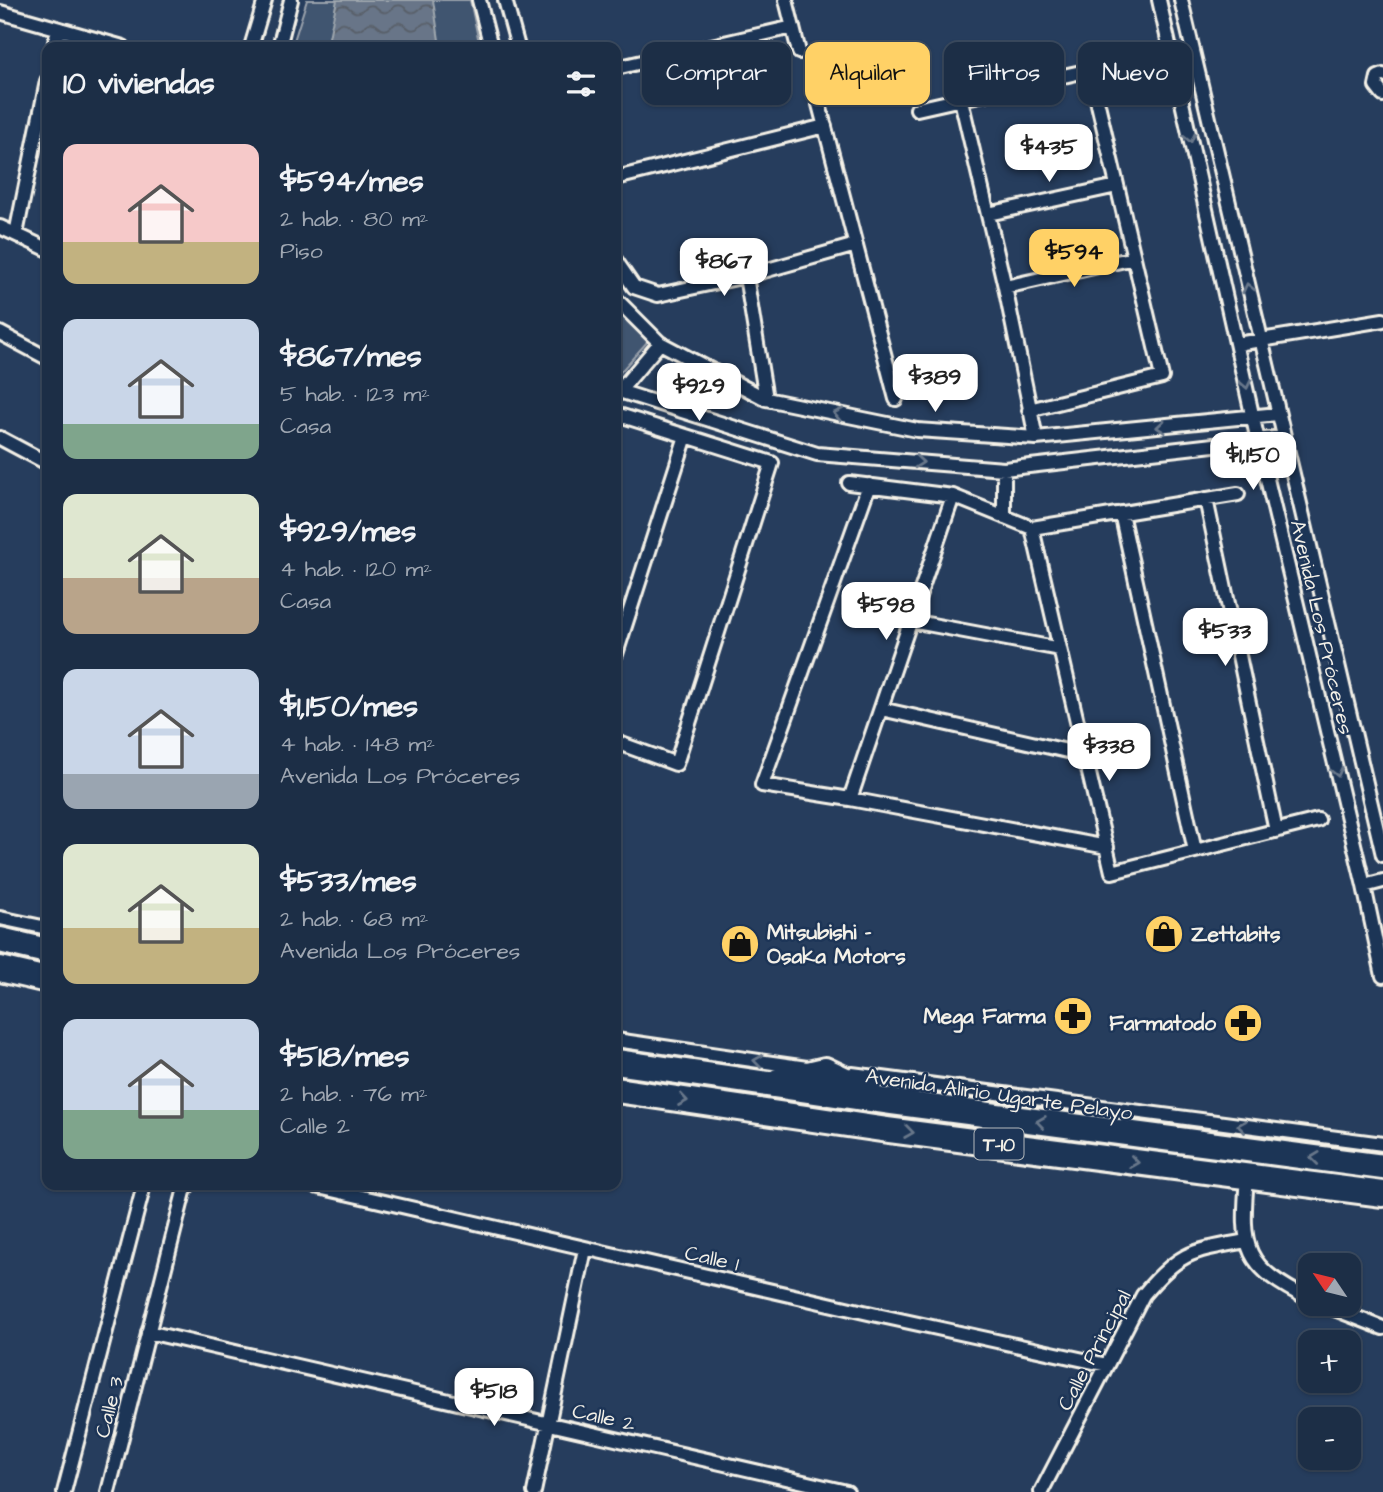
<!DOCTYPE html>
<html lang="es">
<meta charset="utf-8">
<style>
body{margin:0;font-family:"Architects Daughter",sans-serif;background:#25364d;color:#f1f3f6;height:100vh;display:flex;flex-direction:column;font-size:26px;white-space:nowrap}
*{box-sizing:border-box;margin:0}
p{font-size:23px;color:#a0a8b3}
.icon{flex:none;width:38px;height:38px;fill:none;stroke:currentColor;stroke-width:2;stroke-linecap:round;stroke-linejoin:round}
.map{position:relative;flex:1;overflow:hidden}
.drawer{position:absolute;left:42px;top:42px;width:579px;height:1148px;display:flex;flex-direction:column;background:#1c2e46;border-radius:14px;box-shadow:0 2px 5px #0004,0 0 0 2px #3a4a5f}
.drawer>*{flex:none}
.guide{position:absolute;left:642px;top:42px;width:635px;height:63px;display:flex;gap:14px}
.needle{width:46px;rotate:305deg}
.fabs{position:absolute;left:1298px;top:1253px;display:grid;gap:14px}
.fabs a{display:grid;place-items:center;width:63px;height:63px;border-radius:14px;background:#1c2e46;box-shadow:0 2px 5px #0004,0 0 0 2px #3a4a5f;font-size:35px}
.price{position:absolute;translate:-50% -60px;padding:0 16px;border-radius:14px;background:#fff;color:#222;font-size:23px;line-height:46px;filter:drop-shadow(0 2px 4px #0008)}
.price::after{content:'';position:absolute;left:50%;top:42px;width:21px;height:16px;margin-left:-10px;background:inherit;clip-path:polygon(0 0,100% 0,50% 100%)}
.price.current{background:#ffd166;color:#111}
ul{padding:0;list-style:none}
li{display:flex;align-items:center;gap:21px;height:175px;padding:0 21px}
li span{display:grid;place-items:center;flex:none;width:196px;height:140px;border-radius:14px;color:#555}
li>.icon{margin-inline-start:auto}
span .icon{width:84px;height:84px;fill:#fffc;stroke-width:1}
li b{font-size:30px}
h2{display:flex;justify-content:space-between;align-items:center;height:84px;padding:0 21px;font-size:30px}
.chip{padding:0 24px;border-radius:14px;background:#1c2e46;box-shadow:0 2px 5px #0004,0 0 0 2px #3a4a5f;font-size:24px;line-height:63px}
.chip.current{background:#ffd166;color:#111}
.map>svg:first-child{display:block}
.grass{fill:url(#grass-tufts);stroke:#9aa2ac;stroke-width:2}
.green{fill:#40546f;stroke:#9aa2ac;stroke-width:2}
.water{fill:url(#water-waves);stroke:#9fa7ae;stroke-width:2}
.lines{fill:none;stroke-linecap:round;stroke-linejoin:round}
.street-casing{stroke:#f4f1e8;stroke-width:18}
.highway-casing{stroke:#f4f1e8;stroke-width:30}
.street{stroke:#1d3557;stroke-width:12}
.highway{stroke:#1d3557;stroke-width:24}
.oneway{stroke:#68778a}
.labels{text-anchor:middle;stroke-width:5;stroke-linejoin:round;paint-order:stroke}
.shield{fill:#1d3557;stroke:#b4b9bc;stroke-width:2}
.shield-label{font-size:19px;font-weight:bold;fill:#f4f1e8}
.street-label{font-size:21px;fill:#f4f1e8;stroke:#1d3557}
.poi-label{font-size:21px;font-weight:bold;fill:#f4f1e8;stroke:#1d3557;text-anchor:start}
</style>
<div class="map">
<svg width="1383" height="1492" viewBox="0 0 1383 1492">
<defs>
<pattern id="grass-tufts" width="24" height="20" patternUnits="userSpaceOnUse" patternTransform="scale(1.75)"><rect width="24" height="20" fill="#40546f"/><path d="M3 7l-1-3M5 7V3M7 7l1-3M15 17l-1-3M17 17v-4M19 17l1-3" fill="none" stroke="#5c6d84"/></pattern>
<pattern id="water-waves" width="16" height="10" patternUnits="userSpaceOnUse" patternTransform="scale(1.75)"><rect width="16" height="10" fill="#677588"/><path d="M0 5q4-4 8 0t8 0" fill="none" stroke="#585e67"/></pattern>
</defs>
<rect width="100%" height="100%" fill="#263d5d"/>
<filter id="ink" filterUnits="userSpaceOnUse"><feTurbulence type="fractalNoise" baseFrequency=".0143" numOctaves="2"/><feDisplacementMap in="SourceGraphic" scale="14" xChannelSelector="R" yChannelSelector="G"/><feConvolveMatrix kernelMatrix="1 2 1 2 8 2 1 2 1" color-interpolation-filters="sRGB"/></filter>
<g filter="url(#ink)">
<path class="grass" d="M616 1072 1383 1175V1182L918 1124 616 1079Z"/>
<path class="green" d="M307 0H470L480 47H292Z
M616 309 648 341 616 377Z"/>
<path class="water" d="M337 0H433L440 47H327Z"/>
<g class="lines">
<g class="street-casing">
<path id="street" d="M479 0 491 47
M505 0 518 47
M786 0 799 52
M1159 0 1258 441 1364 886 1383 976
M1181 0 1383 855
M0 12 123 47
M54 47 58 29
M251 47 265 0
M279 47 291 0
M616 68 793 27
M1383 75 1378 77 1376 86 1383 95
M815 89 896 399
M961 100 1005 287 1036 438
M917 109 1090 70 1138 56
M616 178 825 126
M988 214 1117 186
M0 227 47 249
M16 234 47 81
M616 261 634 287 658 295 746 276 856 245
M746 276 766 399
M1005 287 1134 258
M616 299 660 343 766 399 917 430 1036 438 1278 414
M0 333 47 358
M1237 344 1383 320
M616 390 817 454 1004 469 1283 437
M616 395 660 343
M1029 410 1162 377 1090 70
M616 414 772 463 676 764 616 742
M0 438 47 463
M849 483 953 496 1032 528 1238 494
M869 485 762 785 850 799 1107 847
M1206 499 1276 831
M1121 513 1195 851
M1004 517V469
M1032 528 1112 872 1318 820
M911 621 1060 649
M616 654 686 436
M881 709 1085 755
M850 799 953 496
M1364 886 1383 881
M0 918 47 928
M616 1040 807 1068
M852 1074 1383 1144
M1247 1177C1241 1250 1243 1266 1311 1300
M310 1185 877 1315 1107 1365
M1322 1304 1383 1328
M148 1332 847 1492
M64 1492 144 1185
M108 1492 184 1192 188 1185
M534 1492 585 1249
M1041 1492 1143 1295C1180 1251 1192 1251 1246 1241"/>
</g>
<g class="highway-casing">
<path id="highway" d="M0 940 47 951
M0 969 47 980
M616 1062 892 1102 1383 1167
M778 1081 825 1070 869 1091
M616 1090 888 1130 1383 1194"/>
</g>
<use href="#street" class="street"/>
<use href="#highway" class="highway"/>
</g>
<defs><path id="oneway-chevron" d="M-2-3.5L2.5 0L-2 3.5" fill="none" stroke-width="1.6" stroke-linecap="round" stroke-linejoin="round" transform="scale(1.75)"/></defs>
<g class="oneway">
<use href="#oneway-chevron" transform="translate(1190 138) rotate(77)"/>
<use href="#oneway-chevron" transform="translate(1248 288) rotate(-103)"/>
<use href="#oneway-chevron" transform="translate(1246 384) rotate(78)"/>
<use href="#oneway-chevron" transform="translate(838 414) rotate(-168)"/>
<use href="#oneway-chevron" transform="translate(1161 427) rotate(175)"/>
<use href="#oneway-chevron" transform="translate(919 462) rotate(5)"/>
<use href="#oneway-chevron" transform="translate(1337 772) rotate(77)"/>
<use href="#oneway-chevron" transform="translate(758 1061) rotate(-172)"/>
<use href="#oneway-chevron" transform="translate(683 1100) rotate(9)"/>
<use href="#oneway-chevron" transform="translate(1041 1122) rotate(-172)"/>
<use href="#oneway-chevron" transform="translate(1242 1126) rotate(-172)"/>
<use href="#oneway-chevron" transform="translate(909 1132) rotate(8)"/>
<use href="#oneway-chevron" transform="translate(1315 1158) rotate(-173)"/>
<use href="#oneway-chevron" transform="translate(1134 1162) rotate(8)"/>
</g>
</g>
<defs>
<g id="shop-disc" transform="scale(2.0125)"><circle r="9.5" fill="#ffd166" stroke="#1d3557"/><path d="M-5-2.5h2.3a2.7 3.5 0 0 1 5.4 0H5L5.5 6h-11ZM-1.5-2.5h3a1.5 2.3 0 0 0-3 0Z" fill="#111"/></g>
<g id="pharmacy-disc" transform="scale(2.0125)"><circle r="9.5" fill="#ffd166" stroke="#1d3557"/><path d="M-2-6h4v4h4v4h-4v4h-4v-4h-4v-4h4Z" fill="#111"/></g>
</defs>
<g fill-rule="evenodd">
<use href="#shop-disc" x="1164" y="934"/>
<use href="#shop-disc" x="740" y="944"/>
<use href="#pharmacy-disc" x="1073" y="1016"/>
<use href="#pharmacy-disc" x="1243" y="1023"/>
</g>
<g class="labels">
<rect class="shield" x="974.5" y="1128.5" width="49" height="31" rx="5"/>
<g class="shield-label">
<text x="999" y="1151">T-10</text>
</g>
<g class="street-label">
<text transform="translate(1322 627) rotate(77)" y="7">Avenida Los Próceres</text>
<text transform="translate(999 1094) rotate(8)" y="7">Avenida Alirio Ugarte Pelayo</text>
<text transform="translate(712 1258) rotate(13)" y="7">Calle 1</text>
<text transform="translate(1094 1350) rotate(-62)" y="7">Calle Principal</text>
<text transform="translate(109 1407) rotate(-76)" y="7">Calle 3</text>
<text transform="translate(604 1417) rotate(13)" y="7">Calle 2</text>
</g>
<g class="poi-label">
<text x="767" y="939">Mitsubishi -<tspan x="767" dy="24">Osaka Motors</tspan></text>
<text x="1191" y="941">Zettabits</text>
<text x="1046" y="1023" text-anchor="end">Mega Farma</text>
<text x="1216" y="1030" text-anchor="end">Farmatodo</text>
</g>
</g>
</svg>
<div class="fabs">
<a><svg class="needle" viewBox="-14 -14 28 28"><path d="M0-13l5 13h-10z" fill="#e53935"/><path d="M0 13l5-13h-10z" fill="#a0a8b3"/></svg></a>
<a>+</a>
<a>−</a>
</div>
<b class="price" style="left:1049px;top:184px">$435</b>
<b class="price current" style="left:1074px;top:289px">$594</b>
<b class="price" style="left:724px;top:298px">$867</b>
<b class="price" style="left:935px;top:414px">$389</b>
<b class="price" style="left:699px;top:423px">$929</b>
<b class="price" style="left:1253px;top:492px">$1,150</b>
<b class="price" style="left:886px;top:642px">$598</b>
<b class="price" style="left:1225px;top:668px">$533</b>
<b class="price" style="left:1109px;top:783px">$338</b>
<b class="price" style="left:494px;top:1428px">$518</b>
<div class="guide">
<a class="chip">Comprar</a>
<a class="chip current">Alquilar</a>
<a class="chip">Filtros</a>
<a class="chip">Nuevo</a>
</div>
<section class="drawer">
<h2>10 viviendas<svg class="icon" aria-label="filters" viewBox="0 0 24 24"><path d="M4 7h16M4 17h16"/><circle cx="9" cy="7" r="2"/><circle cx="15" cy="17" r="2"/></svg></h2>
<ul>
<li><span style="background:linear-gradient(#f6c9c9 70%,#c2b280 0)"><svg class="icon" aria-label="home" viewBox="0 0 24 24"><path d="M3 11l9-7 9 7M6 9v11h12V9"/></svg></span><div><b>$594/mes</b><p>2 hab. · 80 m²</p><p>Piso</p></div></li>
<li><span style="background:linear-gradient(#c9d6e8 75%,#7fa58c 0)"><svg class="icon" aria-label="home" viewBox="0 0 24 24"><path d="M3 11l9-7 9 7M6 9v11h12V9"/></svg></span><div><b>$867/mes</b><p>5 hab. · 123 m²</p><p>Casa</p></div></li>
<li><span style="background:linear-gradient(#dfe7d0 60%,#b9a48a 0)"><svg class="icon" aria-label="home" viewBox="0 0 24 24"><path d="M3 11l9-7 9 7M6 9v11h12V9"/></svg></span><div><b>$929/mes</b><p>4 hab. · 120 m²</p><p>Casa</p></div></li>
<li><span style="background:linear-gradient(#c9d6e8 75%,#9aa5b1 0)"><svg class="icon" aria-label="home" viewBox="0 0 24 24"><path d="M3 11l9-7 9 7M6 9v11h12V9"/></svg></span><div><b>$1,150/mes</b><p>4 hab. · 148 m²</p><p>Avenida Los Próceres</p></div></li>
<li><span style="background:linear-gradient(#dfe7d0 60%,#c2b280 0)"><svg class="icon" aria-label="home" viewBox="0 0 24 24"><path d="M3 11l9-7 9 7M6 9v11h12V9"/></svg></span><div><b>$533/mes</b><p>2 hab. · 68 m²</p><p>Avenida Los Próceres</p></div></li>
<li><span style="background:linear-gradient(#c9d6e8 65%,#7fa58c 0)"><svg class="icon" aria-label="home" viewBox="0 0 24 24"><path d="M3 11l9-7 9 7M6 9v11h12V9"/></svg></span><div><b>$518/mes</b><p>2 hab. · 76 m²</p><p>Calle 2</p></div></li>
</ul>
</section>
</div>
